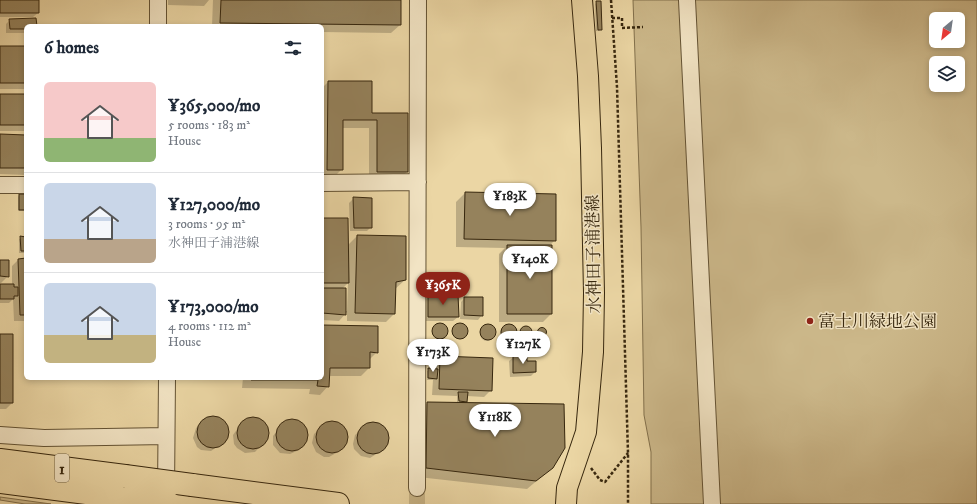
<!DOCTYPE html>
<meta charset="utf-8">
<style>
body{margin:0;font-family:"IM FELL DW Pica","Noto Serif JP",serif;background:#f2f2f3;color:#1f2937;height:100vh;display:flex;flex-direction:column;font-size:15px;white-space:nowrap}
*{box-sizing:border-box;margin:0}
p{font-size:13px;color:#747a83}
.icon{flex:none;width:22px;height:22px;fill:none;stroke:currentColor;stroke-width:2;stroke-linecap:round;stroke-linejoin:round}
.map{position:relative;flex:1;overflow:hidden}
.details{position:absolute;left:24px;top:24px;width:300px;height:356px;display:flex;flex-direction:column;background:#fff;border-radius:6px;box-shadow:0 2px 6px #0003}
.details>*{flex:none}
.needle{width:26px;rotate:209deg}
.buttons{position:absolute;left:929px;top:12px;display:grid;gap:8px}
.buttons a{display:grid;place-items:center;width:36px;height:36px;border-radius:6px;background:#fff;box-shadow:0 2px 6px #0003;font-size:20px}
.price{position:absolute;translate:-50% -34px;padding:0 9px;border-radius:14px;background:#fff;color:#222;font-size:13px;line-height:26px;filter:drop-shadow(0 1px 2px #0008)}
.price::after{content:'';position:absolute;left:50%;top:24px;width:12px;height:9px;margin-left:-6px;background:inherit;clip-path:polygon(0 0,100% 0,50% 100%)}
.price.on{background:#8f2418;color:#fff}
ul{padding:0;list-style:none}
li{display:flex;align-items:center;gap:12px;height:100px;padding:0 20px}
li+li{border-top:1px solid #e0e1e3}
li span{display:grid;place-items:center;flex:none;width:112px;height:80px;border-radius:6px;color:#555}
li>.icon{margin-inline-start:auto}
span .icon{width:48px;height:48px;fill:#fffc;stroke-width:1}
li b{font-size:17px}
h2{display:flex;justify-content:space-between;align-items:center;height:48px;padding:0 20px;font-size:17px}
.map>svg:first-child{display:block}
.green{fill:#ccb88a;stroke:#82704c;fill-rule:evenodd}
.shadow{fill:#0003;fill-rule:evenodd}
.building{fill:#95825c;stroke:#37270e}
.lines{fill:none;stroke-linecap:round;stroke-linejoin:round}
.minor-tunnel{stroke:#c7b386;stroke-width:16;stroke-dasharray:16 8;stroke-linecap:butt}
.minor-casing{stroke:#645334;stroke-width:18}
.major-casing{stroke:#37270e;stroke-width:22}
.highway-casing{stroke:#37270e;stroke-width:24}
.path{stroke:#37270e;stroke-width:2.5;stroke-dasharray:3 2;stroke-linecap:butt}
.minor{stroke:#f2e4c4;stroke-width:16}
.major{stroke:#ebd6a4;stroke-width:20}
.highway{stroke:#ebd6a4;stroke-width:22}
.highway-bridge-casing{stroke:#37270e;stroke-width:24;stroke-linecap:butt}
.highway-bridge{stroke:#ebd6a4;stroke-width:22}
.poi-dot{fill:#8f2418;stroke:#f2e4c4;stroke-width:1.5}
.labels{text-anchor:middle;stroke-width:3;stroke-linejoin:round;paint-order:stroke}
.shield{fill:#f2e4c4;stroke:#6f6045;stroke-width:1}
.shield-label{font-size:16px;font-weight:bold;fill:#37270e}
.street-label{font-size:17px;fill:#37270e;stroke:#f2e4c4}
.poi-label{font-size:17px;fill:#37270e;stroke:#f2e4c4;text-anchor:start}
</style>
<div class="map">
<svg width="977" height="504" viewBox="0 0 977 504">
<rect width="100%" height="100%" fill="#ebd6a4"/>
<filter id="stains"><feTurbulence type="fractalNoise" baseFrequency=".005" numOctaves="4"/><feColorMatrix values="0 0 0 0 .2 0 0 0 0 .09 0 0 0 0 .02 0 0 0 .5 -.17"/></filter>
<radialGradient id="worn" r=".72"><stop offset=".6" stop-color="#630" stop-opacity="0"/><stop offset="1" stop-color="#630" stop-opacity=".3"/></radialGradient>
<path class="green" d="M633 0H977V504H651V452L644 415 641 227ZM936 19H958V41H936ZM936 63H958V85H936Z
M0 497 51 504H25L0 500Z"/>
<path class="shadow" d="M0 0H38V13L33 17H0Z
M168 0H209L204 6 168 5Z
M213 0H400V25L391 33 322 32V26H212Z
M597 2 601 29 599 31H596L595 4Z
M10 20 36 26H26V33H6V24Z
M0 47H26V89H0Z
M328 82 371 114H407V172L398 180H369V128H342V169L333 178H322V88Z
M0 95H26V131H0Z
M0 135 26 136V175L0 174Z
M465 193 555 195V240L549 246 551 314 543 322H499V254L505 248 456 247V202Z
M19 195H26V211H18V197Z
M354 198 371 227 367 231H350L349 203Z
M322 219 347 246 357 236 405 280 395 289 394 314 386 322 347 321V312L339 321 322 320ZM348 283 347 311H345L342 289Z
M21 238H26V253H19V239Z
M26 259V321H14L13 299 9 303H0V285H12V266L18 260Z
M0 261 8 276 1 283H0Z
M428 297 458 317 453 321H424V301Z
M465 298 482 315 478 320 460 319 461 302Z
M432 332a7 7 0 1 1 14 0a7 7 0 1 1-14 0Z
M452 332a7 7 0 1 1 14 0a7 7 0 1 1-14 0Z
M500 333a7 7 0 1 1 14 0a7 7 0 1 1-14 0Z
M322 326 377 352 369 360V368L361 376H329L328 386 320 395 309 394 310 389 242 388 243 378H322Z
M480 334a7 7 0 1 1 14 0a7 7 0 1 1-14 0Z
M519.5 333a5.5 5.5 0 1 1 11 0a5.5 5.5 0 1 1-11 0Z
M542 329 545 330 544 336 542 338 537 337 538 332Z
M0 335 12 403 6 409H0Z
M440 357 491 390 484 397 467 396 466 401 464 404 552 468 527 489 418 477 419 411 427 403H457V396L432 395 433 380H427V371L433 370 434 363Z
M514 357 526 362H535V372L531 376 510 377 509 361Z
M208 417H213L222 420 226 423 228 433 224 442 211 451 201 450 197 447 193 438 196 428Z
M253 418 262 421 267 429V439L255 452 245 453 237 448 234 444 233 435 243 421Z
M297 420 305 426 307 430 306 441 299 450 290 454 280 453 273 445V436L283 423 287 421Z
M332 422 341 425 344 429 347 438 343 448 338 452 329 457H324L316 452 312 443 314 434 327 423Z
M368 424H377L385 430 388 439 384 449 370 458 361 456 354 449 353 444 355 435Z"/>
<path class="building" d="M0 0H39V13H0Z
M221 0H401V25L220 23Z
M596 1H601L602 30H598Z
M36 18 37 26H26V29H10L9 19Z
M0 46H26V83H0Z
M328 81H372V113H408V172H377V120H343V170H327Z
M0 94H26V125H0Z
M0 134 26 135V168H0Z
M465 192 556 194V241L464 239Z
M19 194H26V210H19Z
M353 197 372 198V228H354Z
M322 218H348L349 283H322Z
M357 235 406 236V280L396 282 395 314 355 313Z
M20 236 26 237V251H21Z
M507 245H552V314H507Z
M26 258V315H20L18 259Z
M0 260H9V277L0 276Z
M0 284H14V287H18V296H14V299H0Z
M322 288H346V315L322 313Z
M458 295 459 317H428V296Z
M464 297H483V316L464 315Z
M452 331a8 8 0 1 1 16 0a8 8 0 1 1-16 0Z
M432 331a8 8 0 1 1 16 0a8 8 0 1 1-16 0Z
M480 332a8 8 0 1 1 16 0a8 8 0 1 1-16 0Z
M501 332a8 8 0 1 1 16 0a8 8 0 1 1-16 0Z
M322 325 378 326V353L370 352V368H330L329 387 317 386 318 380H251V378H322Z
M520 332a6 6 0 1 1 12 0a6 6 0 1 1-12 0Z
M537.5 332a4.5 4.5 0 1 1 9 0a4.5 4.5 0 1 1-9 0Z
M0 334H13V403H0Z
M440 356 493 358 492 391 439 389Z
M513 356H527V361H536V372L513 373Z
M428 368 438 369 437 379 428 378Z
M458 392H468L467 402 459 401Z
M427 402 564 404 565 448 553 468 536 481 426 468Z
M197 432a16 16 0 1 1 32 0a16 16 0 1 1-32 0Z
M237 433a16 16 0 1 1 32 0a16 16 0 1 1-32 0Z
M276 435a16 16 0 1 1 32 0a16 16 0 1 1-32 0Z
M316 437a16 16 0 1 1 32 0a16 16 0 1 1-32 0Z
M357 438a16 16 0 1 1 32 0a16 16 0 1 1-32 0Z"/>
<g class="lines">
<path class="minor-tunnel" d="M417 488V504"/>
<g class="minor-casing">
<path id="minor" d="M687 0 712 504
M158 26V0
M322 183 418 182
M0 185H26
M0 435 44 438 166 436
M417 488 418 0
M166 492 167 378"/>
</g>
<g class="major-casing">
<path id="major" d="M566 504 567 488 586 432 593 352 594 293 591 148 588 76 582 0"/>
</g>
<g class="highway-casing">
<path id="highway" d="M0 460 125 476
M0 482 125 498
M192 485 338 504"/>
</g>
<path class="path" d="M611 0 617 87 628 453V504
M612 18H622V28L643 27
M591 468 600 480 605 482 628 453"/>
<use href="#minor" class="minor"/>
<use href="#major" class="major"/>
<use href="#highway" class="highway"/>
<g class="highway-bridge-casing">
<path id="highway-bridge" d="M125 476 192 485
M125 498 170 504"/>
</g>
<use href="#highway-bridge" class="highway-bridge"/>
</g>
<circle class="poi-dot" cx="810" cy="321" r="4"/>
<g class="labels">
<rect class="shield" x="55" y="454" width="14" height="28" rx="3"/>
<g class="shield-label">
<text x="62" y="474">1</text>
</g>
<g class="street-label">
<text transform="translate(593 254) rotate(-91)" y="6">水神田子浦港線</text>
</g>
<g class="poi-label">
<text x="818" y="327">富士川緑地公園</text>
</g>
</g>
<rect width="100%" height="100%" filter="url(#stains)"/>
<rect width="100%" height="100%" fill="url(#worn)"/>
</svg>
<div class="buttons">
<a><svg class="needle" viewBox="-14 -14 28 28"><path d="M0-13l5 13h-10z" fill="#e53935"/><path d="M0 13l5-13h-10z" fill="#747a83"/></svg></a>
<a><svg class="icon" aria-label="layers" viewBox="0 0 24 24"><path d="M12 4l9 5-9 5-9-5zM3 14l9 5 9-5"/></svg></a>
</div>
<b class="price" style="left:510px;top:217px">¥183K</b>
<b class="price" style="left:530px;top:280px">¥140K</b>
<b class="price on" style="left:443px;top:306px">¥365K</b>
<b class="price" style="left:523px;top:365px">¥127K</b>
<b class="price" style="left:433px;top:373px">¥173K</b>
<b class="price" style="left:495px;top:438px">¥118K</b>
<section class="details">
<h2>6 homes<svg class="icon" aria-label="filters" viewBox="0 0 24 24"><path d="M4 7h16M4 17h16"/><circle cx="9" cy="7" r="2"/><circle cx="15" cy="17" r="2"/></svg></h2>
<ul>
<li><span style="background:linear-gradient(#f6c9c9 70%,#8fb573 0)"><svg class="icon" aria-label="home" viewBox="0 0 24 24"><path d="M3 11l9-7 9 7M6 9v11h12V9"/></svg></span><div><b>¥365,000/mo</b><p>5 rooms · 183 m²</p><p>House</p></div></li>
<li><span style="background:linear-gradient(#c9d6e8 70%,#b9a48a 0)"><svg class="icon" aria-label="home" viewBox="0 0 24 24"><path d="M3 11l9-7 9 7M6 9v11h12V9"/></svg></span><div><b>¥127,000/mo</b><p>3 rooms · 95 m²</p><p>水神田子浦港線</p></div></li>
<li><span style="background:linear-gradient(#c9d6e8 65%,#c2b280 0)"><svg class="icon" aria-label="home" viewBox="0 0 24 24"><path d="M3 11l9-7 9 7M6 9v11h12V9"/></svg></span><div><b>¥173,000/mo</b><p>4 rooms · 112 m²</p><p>House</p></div></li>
</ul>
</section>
</div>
